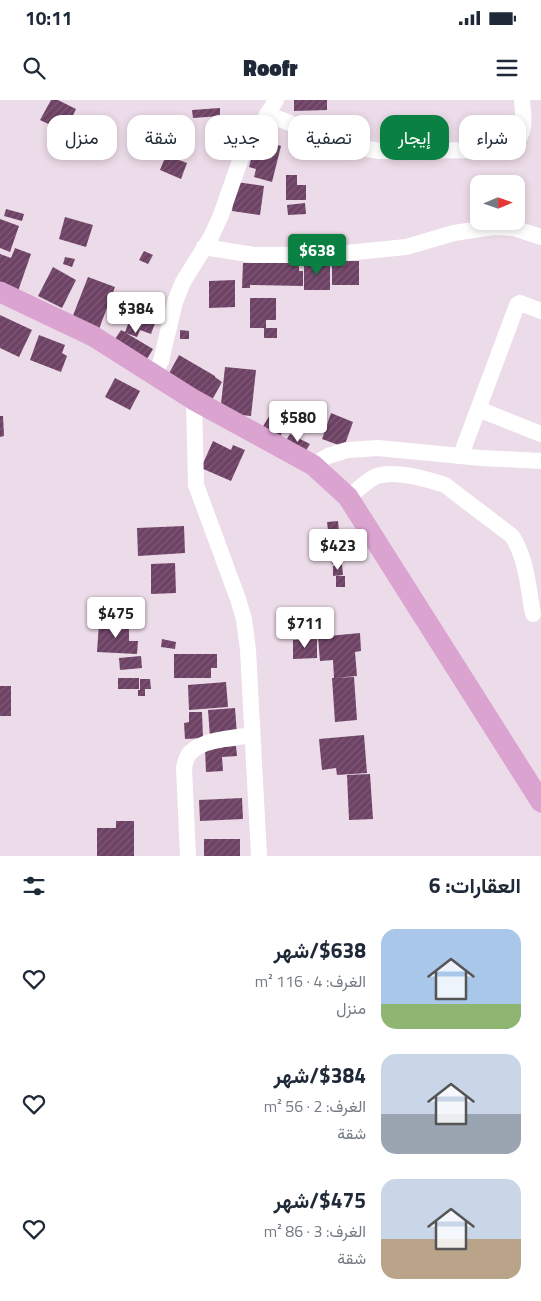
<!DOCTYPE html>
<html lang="ar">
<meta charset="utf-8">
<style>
body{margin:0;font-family:"Titillium Web",Vazirmatn,sans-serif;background:#f2f2f3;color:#1f2937;direction:rtl;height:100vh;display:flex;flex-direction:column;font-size:19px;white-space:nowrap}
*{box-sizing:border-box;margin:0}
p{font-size:16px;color:#747a83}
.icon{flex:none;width:28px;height:28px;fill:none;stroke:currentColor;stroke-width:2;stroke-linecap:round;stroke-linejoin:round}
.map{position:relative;height:756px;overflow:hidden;direction:ltr}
.side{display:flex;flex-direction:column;background:#fff;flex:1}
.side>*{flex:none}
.top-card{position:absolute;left:15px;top:15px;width:511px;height:45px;direction:rtl;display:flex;gap:10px}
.needle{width:32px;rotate:88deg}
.controls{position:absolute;left:470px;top:75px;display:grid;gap:10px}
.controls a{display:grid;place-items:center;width:55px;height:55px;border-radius:10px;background:#fff;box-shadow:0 2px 8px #0003;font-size:25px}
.price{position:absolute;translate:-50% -42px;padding:0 11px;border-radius:5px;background:#fff;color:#222;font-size:16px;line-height:32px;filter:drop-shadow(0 1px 2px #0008)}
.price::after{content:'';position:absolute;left:50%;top:30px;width:15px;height:11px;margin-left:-8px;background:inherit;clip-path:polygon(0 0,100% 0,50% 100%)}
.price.active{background:#0b8043;color:#fff}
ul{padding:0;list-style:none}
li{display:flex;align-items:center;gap:15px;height:125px;padding:0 20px}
li span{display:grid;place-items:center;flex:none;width:140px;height:100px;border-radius:15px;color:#555}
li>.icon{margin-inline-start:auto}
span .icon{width:60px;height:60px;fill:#fffc;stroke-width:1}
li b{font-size:21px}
h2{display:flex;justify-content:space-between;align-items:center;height:60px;padding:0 20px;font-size:21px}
.pill{padding:0 18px;border-radius:15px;background:#fff;box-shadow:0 2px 8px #0003;font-size:18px;line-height:45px}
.pill.active{background:#0b8043;color:#fff}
.status{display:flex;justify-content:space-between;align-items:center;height:35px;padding:0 25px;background:#fff;direction:ltr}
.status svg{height:14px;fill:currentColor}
header{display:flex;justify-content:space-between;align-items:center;height:65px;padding:0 20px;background:#fff;font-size:22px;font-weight:800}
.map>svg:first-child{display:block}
.building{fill:url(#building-hatch)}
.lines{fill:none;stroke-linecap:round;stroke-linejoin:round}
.minor{stroke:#fff;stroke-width:16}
.major{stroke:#dba3d0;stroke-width:21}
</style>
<div class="status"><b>10:11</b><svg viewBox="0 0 49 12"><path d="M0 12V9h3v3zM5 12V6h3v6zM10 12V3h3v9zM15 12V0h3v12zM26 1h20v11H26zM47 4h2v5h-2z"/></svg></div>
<header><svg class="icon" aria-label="menu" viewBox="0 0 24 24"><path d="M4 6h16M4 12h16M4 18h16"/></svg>Roofr<svg class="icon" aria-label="search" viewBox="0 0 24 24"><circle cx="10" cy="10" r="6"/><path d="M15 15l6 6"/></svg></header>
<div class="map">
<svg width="541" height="756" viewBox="0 0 541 756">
<defs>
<pattern id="building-hatch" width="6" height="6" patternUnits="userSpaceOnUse" patternTransform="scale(1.25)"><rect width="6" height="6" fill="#6e4265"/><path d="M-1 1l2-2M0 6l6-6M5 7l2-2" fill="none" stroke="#7e5a77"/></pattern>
</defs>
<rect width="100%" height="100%" fill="#ecdbe8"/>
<path class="building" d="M51 0H58L76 9 65 32 40 20Z
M294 0H327V10L294 11Z
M220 8V16L193 18 192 10Z
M264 41 281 46 272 82 254 77 256 69 249 67 254 48 262 50Z
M298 47H308V59L298 58Z
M156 49 161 50 158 58 153 56Z
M166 55 187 63 181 79 160 70Z
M286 75H297V85H306V100H286Z
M236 82 264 86 260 115 232 111Z
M305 103 306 114 288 115 287 105Z
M6 109 24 114 22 121 4 116Z
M65 117 93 125 86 147 59 139Z
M0 119 19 126 10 152 0 148Z
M15 148 31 154 18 191 0 184V154L11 158Z
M144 151 153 155 148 164 139 160Z
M65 157 75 159 72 167 63 164Z
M332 161H359V185H332Z
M243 163H299V171H303V186L250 185V188H242Z
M304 163H330V190H304Z
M53 167 76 180 62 208 38 196Z
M88 177 115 187 99 229 72 218Z
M235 180V207L209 208V181Z
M250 198H276V220H266V228H250Z
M137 201 151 207 148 215 157 218 151 234 140 230 137 237 126 233 153 249 144 264 111 245 121 230 125 232Z
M0 215 32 230 19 257 0 248Z
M264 228H277V238H264Z
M180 230 189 231V239H180Z
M39 235 65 245 62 253 67 256 61 272 30 260Z
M179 255 215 276V277L222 282 211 302 167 277Z
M225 267 256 270 251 316 220 313Z
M115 278 140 291 130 310 105 297Z
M271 313 288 323 279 338 262 328Z
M331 313 353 322 344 347 322 339Z
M0 316H3L4 336 0 337Z
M290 334 310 344 305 352 285 342Z
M213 341 231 350 233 345 245 350 231 381 201 368Z
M338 421 342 464H332L330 454H318L317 431 328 430 327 422Z
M184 426 185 453 138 456 137 428Z
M175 463 176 493 151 494V464Z
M342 465 343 475 333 476V466Z
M336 476H345V487H336Z
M99 523 129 524V541H138L137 554 97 552Z
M360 533 361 551 355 552 357 576 334 578 333 560 320 561 318 537Z
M162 539 176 542 175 549 161 547Z
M317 539V558L293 559V540Z
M174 554H217V568H211V578H174Z
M141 556 142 568 120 570 119 558Z
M354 577 357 620 335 622 332 578Z
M118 578H139V589H118Z
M140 579H150L151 589H145V596H138V590H140Z
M226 582 228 607 189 610 188 585Z
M0 586H11V616H0Z
M235 608 237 635 210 637 208 610Z
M189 612H202L203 638 185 639 184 623 189 622Z
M364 635 367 673 337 675 336 668 322 670 319 639Z
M236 646 237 656 222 657 223 671 206 672 205 648Z
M370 674 373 719 349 720 347 675Z
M242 698 243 719 200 721 199 700Z
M116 721H134V756H97V728H116Z
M204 739H240V756H204Z"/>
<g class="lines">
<path class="minor" d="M267 14 345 45 380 51 501 50C506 48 512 46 515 42 527 33 523 13 522 0
M204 147 254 155H325L406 147 454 133 494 127 513 128 541 137
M154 273 161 261 175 202 183 182 211 137 221 115 241 58 276 0
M194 300 196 385 238 499 244 519 248 550 259 756
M478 309 541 334
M461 355 517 205 520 203 541 211
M313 365 328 356 347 350 378 348 481 358 541 361
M348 397C357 391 367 380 377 376 395 370 427 379 445 385L512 436C527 459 528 488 533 514
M188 756 184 668C185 663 186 657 190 653 202 639 235 638 252 635"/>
<path class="major" d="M0 192 93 236 194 300 313 365 348 397 541 702"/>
</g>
</svg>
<div class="controls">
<a><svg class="needle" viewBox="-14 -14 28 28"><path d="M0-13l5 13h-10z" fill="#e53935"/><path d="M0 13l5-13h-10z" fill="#747a83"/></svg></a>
</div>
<b class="price active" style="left:317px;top:176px">$638</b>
<b class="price" style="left:136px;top:234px">$384</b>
<b class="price" style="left:298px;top:343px">$580</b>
<b class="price" style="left:338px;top:471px">$423</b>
<b class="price" style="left:116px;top:539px">$475</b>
<b class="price" style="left:305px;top:549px">$711</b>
<div class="top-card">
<a class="pill">شراء</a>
<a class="pill active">إيجار</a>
<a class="pill">تصفية</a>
<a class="pill">جديد</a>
<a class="pill">شقة</a>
<a class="pill">منزل</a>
</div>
</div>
<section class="side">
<h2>العقارات: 6<svg class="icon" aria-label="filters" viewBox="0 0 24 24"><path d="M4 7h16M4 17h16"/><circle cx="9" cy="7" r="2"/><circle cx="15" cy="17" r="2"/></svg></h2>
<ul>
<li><span style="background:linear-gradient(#a9c7e8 75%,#8fb573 0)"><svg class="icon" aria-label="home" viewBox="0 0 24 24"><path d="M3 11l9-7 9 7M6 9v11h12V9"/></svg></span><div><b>$638/شهر</b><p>الغرف: 4 · 116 m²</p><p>منزل</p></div><svg class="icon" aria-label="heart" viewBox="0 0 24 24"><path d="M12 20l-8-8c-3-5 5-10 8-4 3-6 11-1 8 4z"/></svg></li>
<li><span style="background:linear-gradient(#c9d6e8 60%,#9aa5b1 0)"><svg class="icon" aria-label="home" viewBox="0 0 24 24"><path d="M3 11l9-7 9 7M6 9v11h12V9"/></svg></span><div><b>$384/شهر</b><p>الغرف: 2 · 56 m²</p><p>شقة</p></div><svg class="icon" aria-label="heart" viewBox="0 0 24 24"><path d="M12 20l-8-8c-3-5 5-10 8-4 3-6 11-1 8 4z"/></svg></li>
<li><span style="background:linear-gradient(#c9d6e8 60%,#b9a48a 0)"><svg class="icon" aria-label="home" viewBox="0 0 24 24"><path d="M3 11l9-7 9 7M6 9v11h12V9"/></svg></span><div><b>$475/شهر</b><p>الغرف: 3 · 86 m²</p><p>شقة</p></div><svg class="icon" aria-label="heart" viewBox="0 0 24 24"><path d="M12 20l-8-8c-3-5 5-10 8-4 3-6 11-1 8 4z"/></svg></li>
</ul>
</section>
